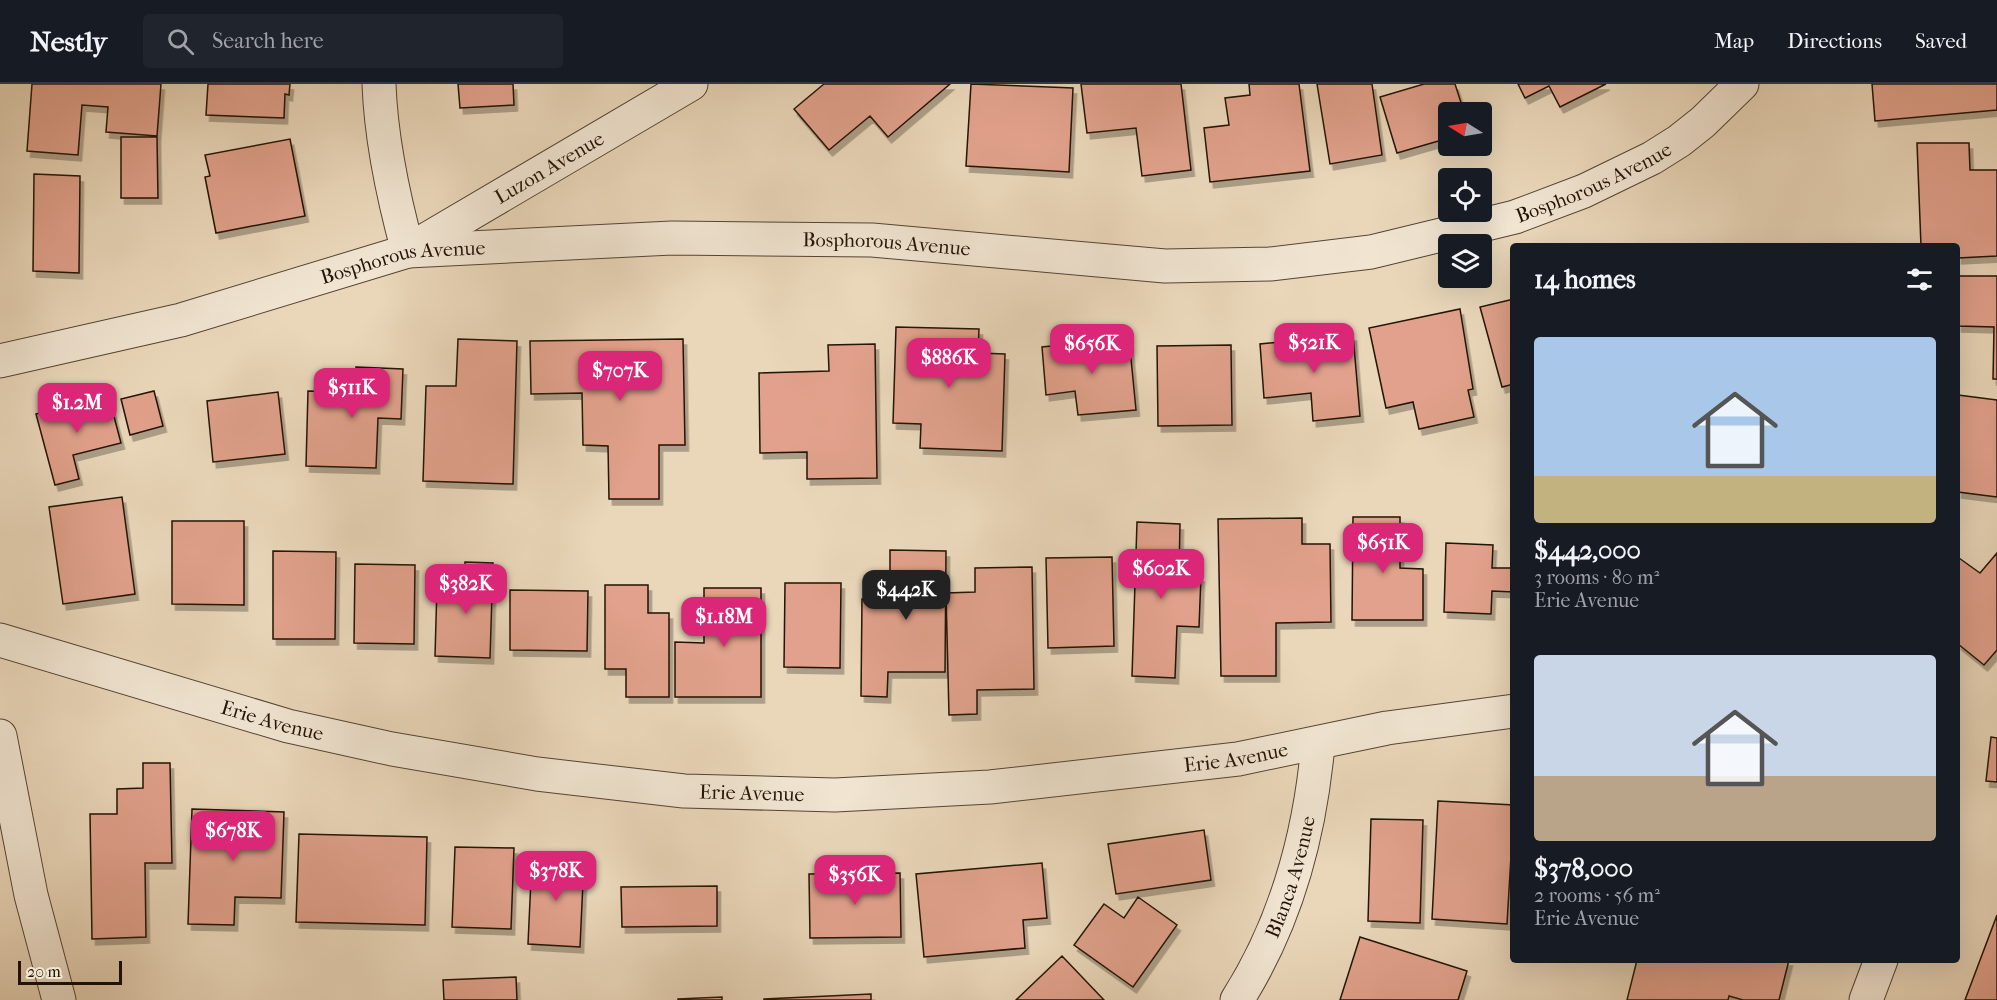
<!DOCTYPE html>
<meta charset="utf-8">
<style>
body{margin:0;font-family:"IM FELL French Canon",serif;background:#20242c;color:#f1f3f6;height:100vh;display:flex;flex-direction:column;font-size:22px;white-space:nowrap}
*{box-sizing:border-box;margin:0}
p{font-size:20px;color:#9ea1a6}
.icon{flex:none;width:33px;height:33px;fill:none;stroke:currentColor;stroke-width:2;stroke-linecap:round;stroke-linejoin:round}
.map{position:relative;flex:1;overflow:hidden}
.details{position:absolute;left:1510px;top:159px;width:450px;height:720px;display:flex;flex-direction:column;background:#171b24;border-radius:6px;box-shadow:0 6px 24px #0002}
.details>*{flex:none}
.needle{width:39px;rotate:281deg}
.controls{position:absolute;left:1438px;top:18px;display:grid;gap:12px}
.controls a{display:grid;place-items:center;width:54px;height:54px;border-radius:6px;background:#171b24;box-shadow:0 6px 24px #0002;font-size:30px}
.scale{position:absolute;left:18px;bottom:15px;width:104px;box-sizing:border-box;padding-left:6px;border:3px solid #231306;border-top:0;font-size:16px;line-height:21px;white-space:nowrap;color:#231306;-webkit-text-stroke:4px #f1e5d2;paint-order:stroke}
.price{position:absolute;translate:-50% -51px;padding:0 14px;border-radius:12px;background:#db2777;color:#fff;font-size:20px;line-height:39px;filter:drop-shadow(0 2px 3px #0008)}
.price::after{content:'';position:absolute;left:50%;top:36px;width:18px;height:14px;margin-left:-9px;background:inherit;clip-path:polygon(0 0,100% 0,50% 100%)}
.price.selected{background:#222;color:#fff}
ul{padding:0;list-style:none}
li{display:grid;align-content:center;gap:12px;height:318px;padding:0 24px}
li span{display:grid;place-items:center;height:186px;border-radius:6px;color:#555}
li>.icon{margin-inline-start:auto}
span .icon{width:108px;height:108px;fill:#fffc;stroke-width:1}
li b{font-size:26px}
h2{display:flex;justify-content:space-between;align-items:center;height:72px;padding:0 24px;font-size:26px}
header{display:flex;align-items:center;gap:36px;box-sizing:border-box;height:84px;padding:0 30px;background:#171b24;border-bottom:2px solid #363941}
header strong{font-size:28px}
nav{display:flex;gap:33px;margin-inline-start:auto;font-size:21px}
.search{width:420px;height:54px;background:#20242c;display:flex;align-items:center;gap:15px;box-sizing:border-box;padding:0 21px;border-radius:6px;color:#9ea1a6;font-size:22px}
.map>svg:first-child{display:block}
.building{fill:#e1a18c;stroke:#231306;stroke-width:1.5;filter:url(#shadow)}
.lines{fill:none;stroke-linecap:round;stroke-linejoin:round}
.minor-casing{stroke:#543;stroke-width:35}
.minor{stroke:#f1e5d2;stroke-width:33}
.labels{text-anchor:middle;stroke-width:6;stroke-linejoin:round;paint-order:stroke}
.street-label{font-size:20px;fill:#231306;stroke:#f1e5d2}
</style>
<header>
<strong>Nestly</strong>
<div class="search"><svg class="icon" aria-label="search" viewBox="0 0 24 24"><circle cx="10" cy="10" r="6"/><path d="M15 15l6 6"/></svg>Search here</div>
<nav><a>Map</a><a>Directions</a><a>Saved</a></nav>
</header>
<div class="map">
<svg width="1997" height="916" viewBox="0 0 1997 916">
<defs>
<filter id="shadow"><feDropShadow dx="3.5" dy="6" stdDeviation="0" flood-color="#0004"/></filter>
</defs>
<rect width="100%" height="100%" fill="#ead7ba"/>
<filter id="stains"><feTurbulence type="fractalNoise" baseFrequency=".00333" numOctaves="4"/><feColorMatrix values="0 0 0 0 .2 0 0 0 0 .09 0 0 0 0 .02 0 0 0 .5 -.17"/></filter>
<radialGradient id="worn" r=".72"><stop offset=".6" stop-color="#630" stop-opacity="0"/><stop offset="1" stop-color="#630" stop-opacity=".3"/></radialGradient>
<path class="building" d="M32 0H161L157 52 106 48 108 23 82 21 78 71 27 67Z
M208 0H290L289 11 285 10 284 34 206 31Z
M458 0H513L514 21 460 24Z
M824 0H950L888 53 870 32 829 66 794 25Z
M971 0 1073 4 1069 88 966 82Z
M1081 0H1181L1191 86 1142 92 1136 44 1087 49Z
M1249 0H1299L1310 87 1210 98 1204 44 1229 41 1225 14 1250 11Z
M1317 0H1372L1382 71 1330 80Z
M1424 0H1455L1464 28H1449V54L1397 69 1380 13Z
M1518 0H1606L1560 23 1549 2 1525 14Z
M1872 0H1997V26L1875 37Z
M121 53H157L158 114H121Z
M290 55 305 132 216 149 205 93 210 92 205 71Z
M1917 59H1969L1970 86H1997V172L1958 174V162H1921Z
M34 90 80 92 79 189 33 187Z
M1958 192H1997V295H1993L1994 243 1958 242Z
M1514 215V300L1502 303 1480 223Z
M1460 225 1473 305 1468 306 1474 333 1419 345 1413 318 1386 324 1369 244Z
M896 243 979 245 978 269 1005 270 1002 367 920 364 921 340 893 339Z
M1353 251 1360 332 1313 337 1311 309 1264 314 1260 260Z
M1129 254 1136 326 1078 331 1075 307 1046 311 1042 263Z
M458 255 517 257 513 400 423 397 426 302H456Z
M683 255 685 361H659V415H609L608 362 583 361 582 309 531 310 530 257Z
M875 260 877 394 807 395V368L760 369 759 289 829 287 828 261Z
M1231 261 1232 341 1158 342 1157 262Z
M356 283 403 285 401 335 378 334 376 384 306 382 308 307 355 308Z
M154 307 163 342 130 351 121 315Z
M278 308 285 370 213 378 207 317Z
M108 310 121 359 73 371 79 395 55 401 36 330Z
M1958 311 1997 316V413L1958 408Z
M122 413 135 510 63 520 49 423Z
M1353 433H1400V484L1423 485V536H1352Z
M1302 434V460H1330L1331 538 1276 539V592H1221L1218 435Z
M172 437H244V521L172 520Z
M1137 438 1180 440 1179 491 1201 492 1199 543 1177 542 1175 594 1132 592Z
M1446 459 1493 461 1492 484H1514V508L1492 507 1491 530 1444 528Z
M890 466 946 467 945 588H888L887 613 861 612 862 515 890 516Z
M273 467 336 468 335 555H273Z
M1997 469V566L1984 581 1958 560V476L1959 474 1980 489Z
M1112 473 1114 562 1048 564 1046 474Z
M465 478 493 479 490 574 435 572 437 501 465 502Z
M355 480 415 481 414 560 354 559Z
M1032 483 1034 605 977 606V630L949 631 946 509 975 508V484Z
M785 499H841L840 584 784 583Z
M605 501H648V529H669V613H626V585H605Z
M704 504H761V613H675V558L704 559Z
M510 506 588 507 587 567 510 566Z
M1991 653 1997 654V698L1986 697Z
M143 679H170L172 779H145L146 853 92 855 90 730H117V705L143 704Z
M1438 717 1514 721 1507 840 1432 835Z
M192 725 284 728 281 814 235 813 234 841 188 840Z
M1371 735 1423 736 1420 839 1368 837Z
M1204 746 1211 796 1116 810 1108 760Z
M299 750 427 753 425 841 296 838Z
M455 763 514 764 511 845 452 843Z
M532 773 584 776 580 863 528 860Z
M1042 779 1047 834 1023 836 1025 864 924 873 916 790Z
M900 789 901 853 810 854 809 790Z
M717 802V842L622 843 621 803Z
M1138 813 1177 841 1133 903 1074 861 1104 820 1124 834Z
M1997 831V916H1965Z
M1360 853 1467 887 1458 916H1340Z
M1062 872 1104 916H1016Z
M1637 876H1789L1779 916H1743L1729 912 1728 916H1627Z
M516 893 517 916H444L443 896Z
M871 910V916H764V915Z
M722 913V916H678V915Z"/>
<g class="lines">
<g class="minor-casing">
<g id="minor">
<path d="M379 0C381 57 393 112 408 167"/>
<path id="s1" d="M412 164 691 0"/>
<path id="s2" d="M0 277 181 236 408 167 672 154 872 156 1165 182 1270 180 1371 168 1515 133 1584 107 1652 74 1679 57 1703 38 1742 0"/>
<path id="s3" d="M0 556 288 642 392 665 537 690 684 707 835 711 990 703 1238 675 1387 644 1514 627"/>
<path d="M0 652 31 811 59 916"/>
<path id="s4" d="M1237 916C1286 839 1310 751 1318 660"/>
<path d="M1866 916 1881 876"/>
</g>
</g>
<use href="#minor" class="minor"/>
</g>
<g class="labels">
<g class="street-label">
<text dy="7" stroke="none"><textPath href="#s1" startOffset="159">Luzon Avenue</textPath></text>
<text dy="7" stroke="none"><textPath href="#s2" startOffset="1622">Bosphorous Avenue</textPath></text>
<text dy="7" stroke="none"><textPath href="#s2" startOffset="902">Bosphorous Avenue</textPath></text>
<text dy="7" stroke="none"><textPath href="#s2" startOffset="416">Bosphorous Avenue</textPath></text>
<text dy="7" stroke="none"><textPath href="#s3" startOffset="284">Erie Avenue</textPath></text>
<text dy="7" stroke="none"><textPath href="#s3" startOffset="1256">Erie Avenue</textPath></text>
<text dy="7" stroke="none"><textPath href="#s3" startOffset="770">Erie Avenue</textPath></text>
<text dy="7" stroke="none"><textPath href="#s4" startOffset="135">Blanca Avenue</textPath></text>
</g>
</g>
<rect width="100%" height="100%" filter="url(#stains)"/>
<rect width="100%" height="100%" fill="url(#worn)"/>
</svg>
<div class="controls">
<a><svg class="needle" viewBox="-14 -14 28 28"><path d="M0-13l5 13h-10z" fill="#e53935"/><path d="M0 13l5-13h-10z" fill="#9ea1a6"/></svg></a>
<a><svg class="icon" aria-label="locate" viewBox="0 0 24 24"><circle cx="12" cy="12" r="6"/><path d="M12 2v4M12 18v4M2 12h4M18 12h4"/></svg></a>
<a><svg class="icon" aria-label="layers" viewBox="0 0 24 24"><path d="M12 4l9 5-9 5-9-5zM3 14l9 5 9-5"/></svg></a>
</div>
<div class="scale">20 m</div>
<b class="price" style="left:1314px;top:290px">$521K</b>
<b class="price" style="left:1092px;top:291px">$656K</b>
<b class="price" style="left:949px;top:305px">$886K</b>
<b class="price" style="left:620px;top:318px">$707K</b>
<b class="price" style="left:352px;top:335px">$511K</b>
<b class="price" style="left:77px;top:350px">$1.2M</b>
<b class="price" style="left:1383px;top:490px">$651K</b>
<b class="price" style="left:1161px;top:516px">$602K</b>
<b class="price" style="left:466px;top:531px">$382K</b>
<b class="price selected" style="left:906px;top:537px">$442K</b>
<b class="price" style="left:724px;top:564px">$1.18M</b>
<b class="price" style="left:233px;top:778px">$678K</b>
<b class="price" style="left:556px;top:818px">$378K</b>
<b class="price" style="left:855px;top:822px">$356K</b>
<section class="details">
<h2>14 homes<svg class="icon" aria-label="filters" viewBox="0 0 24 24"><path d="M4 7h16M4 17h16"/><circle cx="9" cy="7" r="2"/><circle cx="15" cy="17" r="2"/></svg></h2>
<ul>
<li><span style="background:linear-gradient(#a9c7e8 75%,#c2b280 0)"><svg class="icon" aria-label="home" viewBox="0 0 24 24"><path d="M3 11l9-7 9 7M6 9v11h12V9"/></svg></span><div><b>$442,000</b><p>3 rooms · 80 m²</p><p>Erie Avenue</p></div></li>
<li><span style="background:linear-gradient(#c9d6e8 65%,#b9a48a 0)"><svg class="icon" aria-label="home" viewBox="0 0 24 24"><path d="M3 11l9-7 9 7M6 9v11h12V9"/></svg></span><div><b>$378,000</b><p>2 rooms · 56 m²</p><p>Erie Avenue</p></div></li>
</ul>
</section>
</div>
